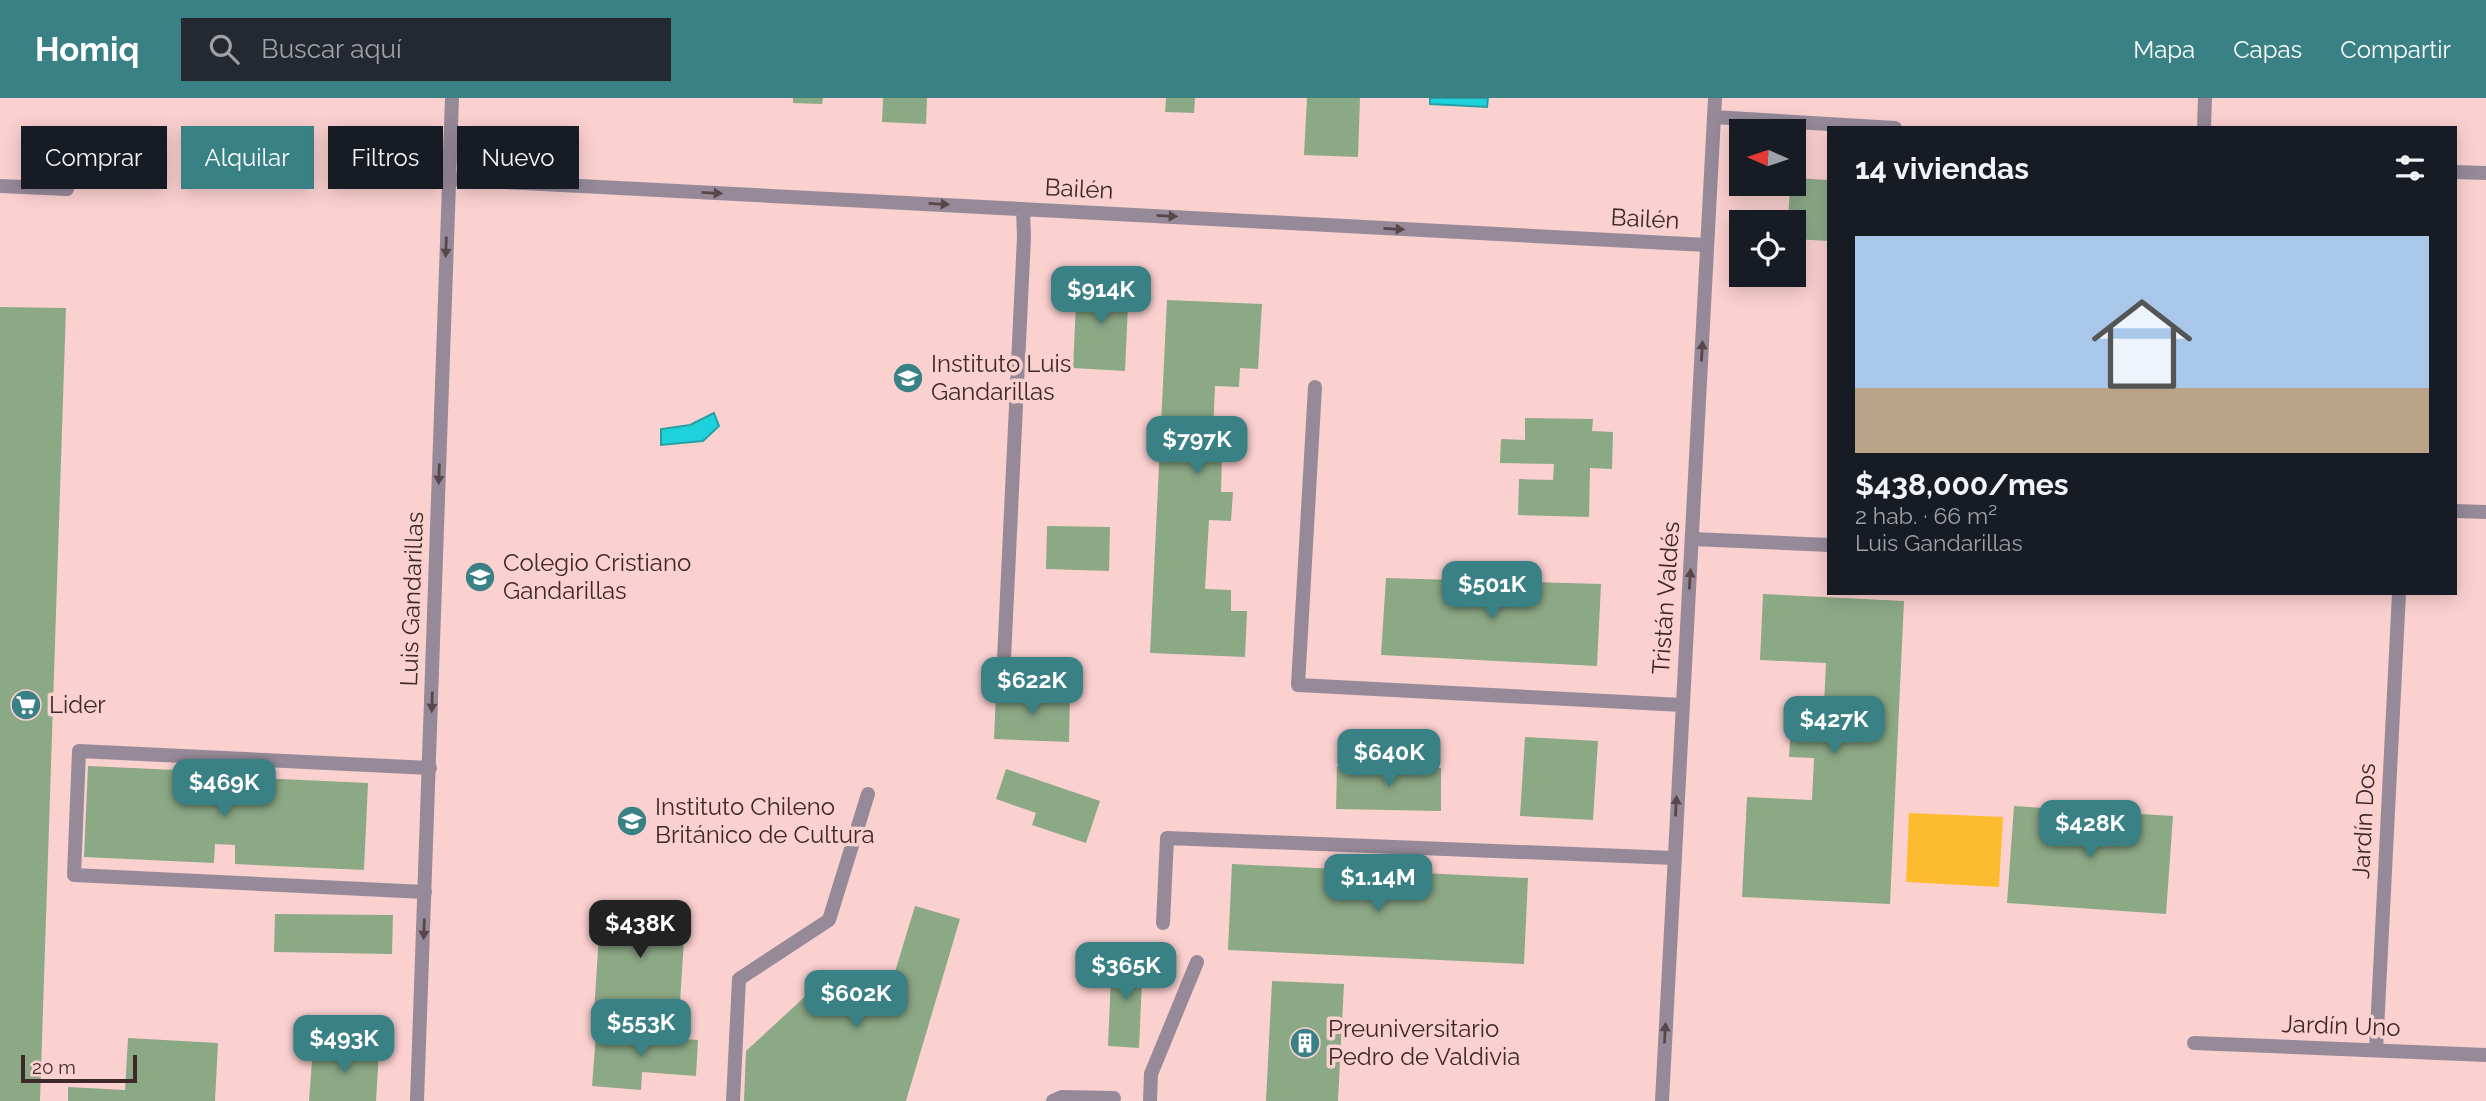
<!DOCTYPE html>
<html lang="es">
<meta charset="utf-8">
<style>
body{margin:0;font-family:Raleway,sans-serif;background:#242831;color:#f1f3f6;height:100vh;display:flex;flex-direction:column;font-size:26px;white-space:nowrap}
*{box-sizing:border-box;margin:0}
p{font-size:23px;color:#9ea1a6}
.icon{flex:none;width:38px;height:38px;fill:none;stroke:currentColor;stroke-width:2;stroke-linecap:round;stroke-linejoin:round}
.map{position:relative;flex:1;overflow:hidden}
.details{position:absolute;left:1827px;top:28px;width:630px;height:469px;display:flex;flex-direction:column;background:#171b24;border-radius:0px;box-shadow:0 4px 18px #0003}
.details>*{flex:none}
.banner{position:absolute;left:21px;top:28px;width:665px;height:63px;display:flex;gap:14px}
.needle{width:46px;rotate:273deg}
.fabs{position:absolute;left:1729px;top:21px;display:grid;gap:14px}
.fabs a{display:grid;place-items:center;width:77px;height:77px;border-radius:0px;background:#171b24;box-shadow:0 4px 18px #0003;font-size:35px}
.scale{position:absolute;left:21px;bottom:18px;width:116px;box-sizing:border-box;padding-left:7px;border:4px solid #3d2929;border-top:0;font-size:19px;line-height:24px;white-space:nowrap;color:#3d2929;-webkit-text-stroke:5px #fbd1d0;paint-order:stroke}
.price{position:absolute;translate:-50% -60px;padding:0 16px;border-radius:14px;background:#398185;color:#fff;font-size:23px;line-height:46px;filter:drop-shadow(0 2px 4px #0008)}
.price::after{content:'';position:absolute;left:50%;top:42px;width:21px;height:16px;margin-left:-10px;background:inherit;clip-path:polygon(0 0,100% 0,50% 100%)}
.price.on{background:#222;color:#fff}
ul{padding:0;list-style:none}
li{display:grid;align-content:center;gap:14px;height:371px;padding:0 28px}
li+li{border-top:2px solid #363941}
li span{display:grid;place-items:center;height:217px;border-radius:0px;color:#555}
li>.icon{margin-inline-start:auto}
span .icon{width:126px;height:126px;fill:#fffc;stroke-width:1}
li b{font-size:30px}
h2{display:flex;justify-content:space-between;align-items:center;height:84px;padding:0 28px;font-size:30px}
.chip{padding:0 24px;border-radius:0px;background:#171b24;box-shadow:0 4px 18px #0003;font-size:24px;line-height:63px}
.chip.on{background:#398185;color:#fff}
header{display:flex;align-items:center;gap:42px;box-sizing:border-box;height:98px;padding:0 35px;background:#398185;color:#fff}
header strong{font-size:33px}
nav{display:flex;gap:38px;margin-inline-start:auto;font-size:24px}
.search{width:490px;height:63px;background:#242831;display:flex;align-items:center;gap:18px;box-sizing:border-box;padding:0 24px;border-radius:0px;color:#9ea1a6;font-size:26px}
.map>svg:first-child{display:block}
.green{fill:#fdbb30}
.water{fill:#1dd2db;stroke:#279fa6;stroke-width:2}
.building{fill:#8ca986}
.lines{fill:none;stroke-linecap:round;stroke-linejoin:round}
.service{stroke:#968a99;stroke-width:14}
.minor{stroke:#968a99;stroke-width:14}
.tertiary{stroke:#968a99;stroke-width:14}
.oneway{fill:#58464b}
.labels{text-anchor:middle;stroke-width:7;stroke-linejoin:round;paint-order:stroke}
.street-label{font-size:24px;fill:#3d2929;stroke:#fbd1d0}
.poi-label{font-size:24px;fill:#3d2929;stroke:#fbd1d0;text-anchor:start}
</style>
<header>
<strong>Homiq</strong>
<div class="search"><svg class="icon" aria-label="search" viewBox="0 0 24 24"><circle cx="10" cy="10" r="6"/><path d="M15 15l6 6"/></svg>Buscar aquí</div>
<nav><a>Mapa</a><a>Capas</a><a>Compartir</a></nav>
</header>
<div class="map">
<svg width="2486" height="1003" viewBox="0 0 2486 1003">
<rect width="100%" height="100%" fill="#fbd1d0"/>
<path class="green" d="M1909 715 2003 719 1999 789 1906 784Z"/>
<path class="water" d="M1430 0H1488L1487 9 1430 6Z
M714 315 719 328 703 343 661 347V331L690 327Z"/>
<path class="building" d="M793 0H823L822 6 793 5Z
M883 0H927L926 26 882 24Z
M1166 0H1195L1194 15 1165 14Z
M1307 0H1360L1358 59 1304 57Z
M1794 80 1829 82V143L1794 141V124H1788L1790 86H1794Z
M1077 184 1129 186 1125 273 1073 270Z
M1167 202 1262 206 1258 271 1240 270 1239 289 1215 288 1212 356 1222 357 1221 394H1233L1231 423 1209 422 1205 491 1231 492V513H1247L1245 559 1150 555Z
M0 209 66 210 40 1003H0Z
M1525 320 1593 321 1592 333 1613 334 1612 371 1590 370 1589 419 1518 417 1519 381 1553 382 1554 366 1500 365 1501 341 1525 342Z
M1047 428 1110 429 1109 473 1046 471Z
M1386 480 1601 486 1597 568 1381 557Z
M1763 496 1904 503 1890 806 1742 799 1747 699 1812 702 1814 660 1789 659 1791 627 1823 628 1826 565 1760 562Z
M996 594 1070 597 1069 644 994 641Z
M1525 639 1598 643 1593 722 1520 718Z
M88 668 220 674V691H240V679L368 685 364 772 235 766V747L215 746 214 765 84 759Z
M1337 668 1441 670V713L1336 711Z
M1006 671 1100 703 1086 745 1032 727 1036 715 996 701Z
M2014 708 2173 718 2166 816 2007 805Z
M1232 766 1528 780 1524 866 1228 852Z
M601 804 686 810 679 920 594 915Z
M915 808 960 821 906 1003H744L746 953 824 881 887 900Z
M275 816 393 817 392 856 274 854Z
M1112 857 1143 859 1139 950 1108 948Z
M1272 883 1344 886 1338 1003H1266Z
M596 936 698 942 696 978 642 974 641 992 592 988Z
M128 940 218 945 215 1003H68V989L125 992Z
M313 949 379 954 376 1003H309Z"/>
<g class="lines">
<path class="service" d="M1315 289 1298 587 1682 607
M425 794 74 777 79 653 430 670
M1163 825 1167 740 1674 760
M733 1003 739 881 829 822 868 696
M1053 1003 1062 999 1114 1000
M1150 1003 1151 976 1197 864"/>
<path class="minor" d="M1714 19 1895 30
M2204 30 2205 0
M2455 74 2486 75
M448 81 1707 147
M0 88 67 91
M2455 413 2486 414
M1692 441 1829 447
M1004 561 1024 139 1023 111
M2194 945 2486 957
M2376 952 2399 495"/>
<path class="tertiary" d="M417 1003 452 0
M1662 1003 1715 0"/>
</g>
<defs><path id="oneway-solid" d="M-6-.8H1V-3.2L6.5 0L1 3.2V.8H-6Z" transform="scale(1.75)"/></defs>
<g class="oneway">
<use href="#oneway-solid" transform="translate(712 95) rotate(3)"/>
<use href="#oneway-solid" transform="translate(939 106) rotate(3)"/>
<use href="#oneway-solid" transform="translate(1167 118) rotate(3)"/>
<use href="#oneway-solid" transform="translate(1394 131) rotate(3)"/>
<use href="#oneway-solid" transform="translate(446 149) rotate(92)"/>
<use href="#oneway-solid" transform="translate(1702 253) rotate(-87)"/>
<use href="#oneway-solid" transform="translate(439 376) rotate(92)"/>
<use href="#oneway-solid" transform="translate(1690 481) rotate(-86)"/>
<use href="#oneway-solid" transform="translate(432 604) rotate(92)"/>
<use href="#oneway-solid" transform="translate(1676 708) rotate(-87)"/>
<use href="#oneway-solid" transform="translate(424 831) rotate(92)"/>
<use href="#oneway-solid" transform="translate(1665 935) rotate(-87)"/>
</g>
<defs>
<g id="school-disc" transform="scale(1.575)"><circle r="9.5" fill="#398185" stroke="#fbd1d0"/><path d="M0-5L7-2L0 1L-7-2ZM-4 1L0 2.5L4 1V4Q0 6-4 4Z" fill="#fff"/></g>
<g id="supermarket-disc" transform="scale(1.575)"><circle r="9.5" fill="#398185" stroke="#fbd1d0"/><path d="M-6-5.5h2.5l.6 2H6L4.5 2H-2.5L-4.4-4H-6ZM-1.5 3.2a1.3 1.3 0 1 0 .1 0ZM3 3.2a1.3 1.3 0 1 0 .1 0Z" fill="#fff"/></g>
<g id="university-disc" transform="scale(1.575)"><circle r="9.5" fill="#398185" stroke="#fbd1d0"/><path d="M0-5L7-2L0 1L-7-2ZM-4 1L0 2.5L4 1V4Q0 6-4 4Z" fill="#fff"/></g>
<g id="building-disc" transform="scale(1.575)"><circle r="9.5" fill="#398185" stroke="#fbd1d0"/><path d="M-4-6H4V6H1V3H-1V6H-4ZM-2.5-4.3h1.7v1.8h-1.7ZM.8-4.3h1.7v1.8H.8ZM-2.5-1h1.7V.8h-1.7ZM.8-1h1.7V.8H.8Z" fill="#fff"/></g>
</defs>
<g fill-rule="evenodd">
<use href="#school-disc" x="908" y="280"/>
<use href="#school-disc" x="480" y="479"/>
<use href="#supermarket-disc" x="26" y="607"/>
<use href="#university-disc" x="632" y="723"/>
<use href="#building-disc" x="1305" y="945"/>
</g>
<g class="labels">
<g class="street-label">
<text transform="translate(1079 91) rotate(3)" y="8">Bailén</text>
<text transform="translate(1645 121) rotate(3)" y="8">Bailén</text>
<text transform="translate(1666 500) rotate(-86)" y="8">Tristán Valdés</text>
<text transform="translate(412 501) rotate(-88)" y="8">Luis Gandarillas</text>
<text transform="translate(2364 723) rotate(-87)" y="8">Jardín Dos</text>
<text transform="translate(2341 928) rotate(2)" y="8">Jardín Uno</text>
</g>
<g class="poi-label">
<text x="931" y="274">Instituto Luis<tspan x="931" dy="28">Gandarillas</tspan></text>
<text x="503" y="473">Colegio Cristiano<tspan x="503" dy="28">Gandarillas</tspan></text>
<text x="49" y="615">Lider</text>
<text x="655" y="717">Instituto Chileno<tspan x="655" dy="28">Británico de Cultura</tspan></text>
<text x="1328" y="939">Preuniversitario<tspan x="1328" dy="28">Pedro de Valdivia</tspan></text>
</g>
</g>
</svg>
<div class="fabs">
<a><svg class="needle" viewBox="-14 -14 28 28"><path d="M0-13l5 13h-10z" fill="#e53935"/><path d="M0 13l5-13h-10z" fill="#9ea1a6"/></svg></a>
<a><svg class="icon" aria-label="locate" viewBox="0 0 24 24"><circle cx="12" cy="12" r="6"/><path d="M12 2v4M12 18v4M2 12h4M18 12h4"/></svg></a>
</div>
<div class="scale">20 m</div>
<b class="price" style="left:1101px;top:228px">$914K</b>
<b class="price" style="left:1197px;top:378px">$797K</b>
<b class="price" style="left:1492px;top:523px">$501K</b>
<b class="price" style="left:1032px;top:619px">$622K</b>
<b class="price" style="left:1834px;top:658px">$427K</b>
<b class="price" style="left:1389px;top:691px">$640K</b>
<b class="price" style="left:224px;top:721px">$469K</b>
<b class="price" style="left:2090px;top:762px">$428K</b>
<b class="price" style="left:1378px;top:816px">$1.14M</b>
<b class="price on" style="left:640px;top:862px">$438K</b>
<b class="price" style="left:1126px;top:904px">$365K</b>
<b class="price" style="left:856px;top:932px">$602K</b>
<b class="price" style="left:641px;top:961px">$553K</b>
<b class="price" style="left:344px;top:977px">$493K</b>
<div class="banner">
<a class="chip">Comprar</a>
<a class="chip on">Alquilar</a>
<a class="chip">Filtros</a>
<a class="chip">Nuevo</a>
</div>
<section class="details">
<h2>14 viviendas<svg class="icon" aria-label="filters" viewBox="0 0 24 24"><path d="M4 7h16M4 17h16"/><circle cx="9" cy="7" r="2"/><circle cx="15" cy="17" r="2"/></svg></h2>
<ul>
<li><span style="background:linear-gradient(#a9c7e8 70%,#b9a48a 0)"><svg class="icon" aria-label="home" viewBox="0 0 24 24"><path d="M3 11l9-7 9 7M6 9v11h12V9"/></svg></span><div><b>$438,000/mes</b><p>2 hab. · 66 m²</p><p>Luis Gandarillas</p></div></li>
</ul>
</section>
</div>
